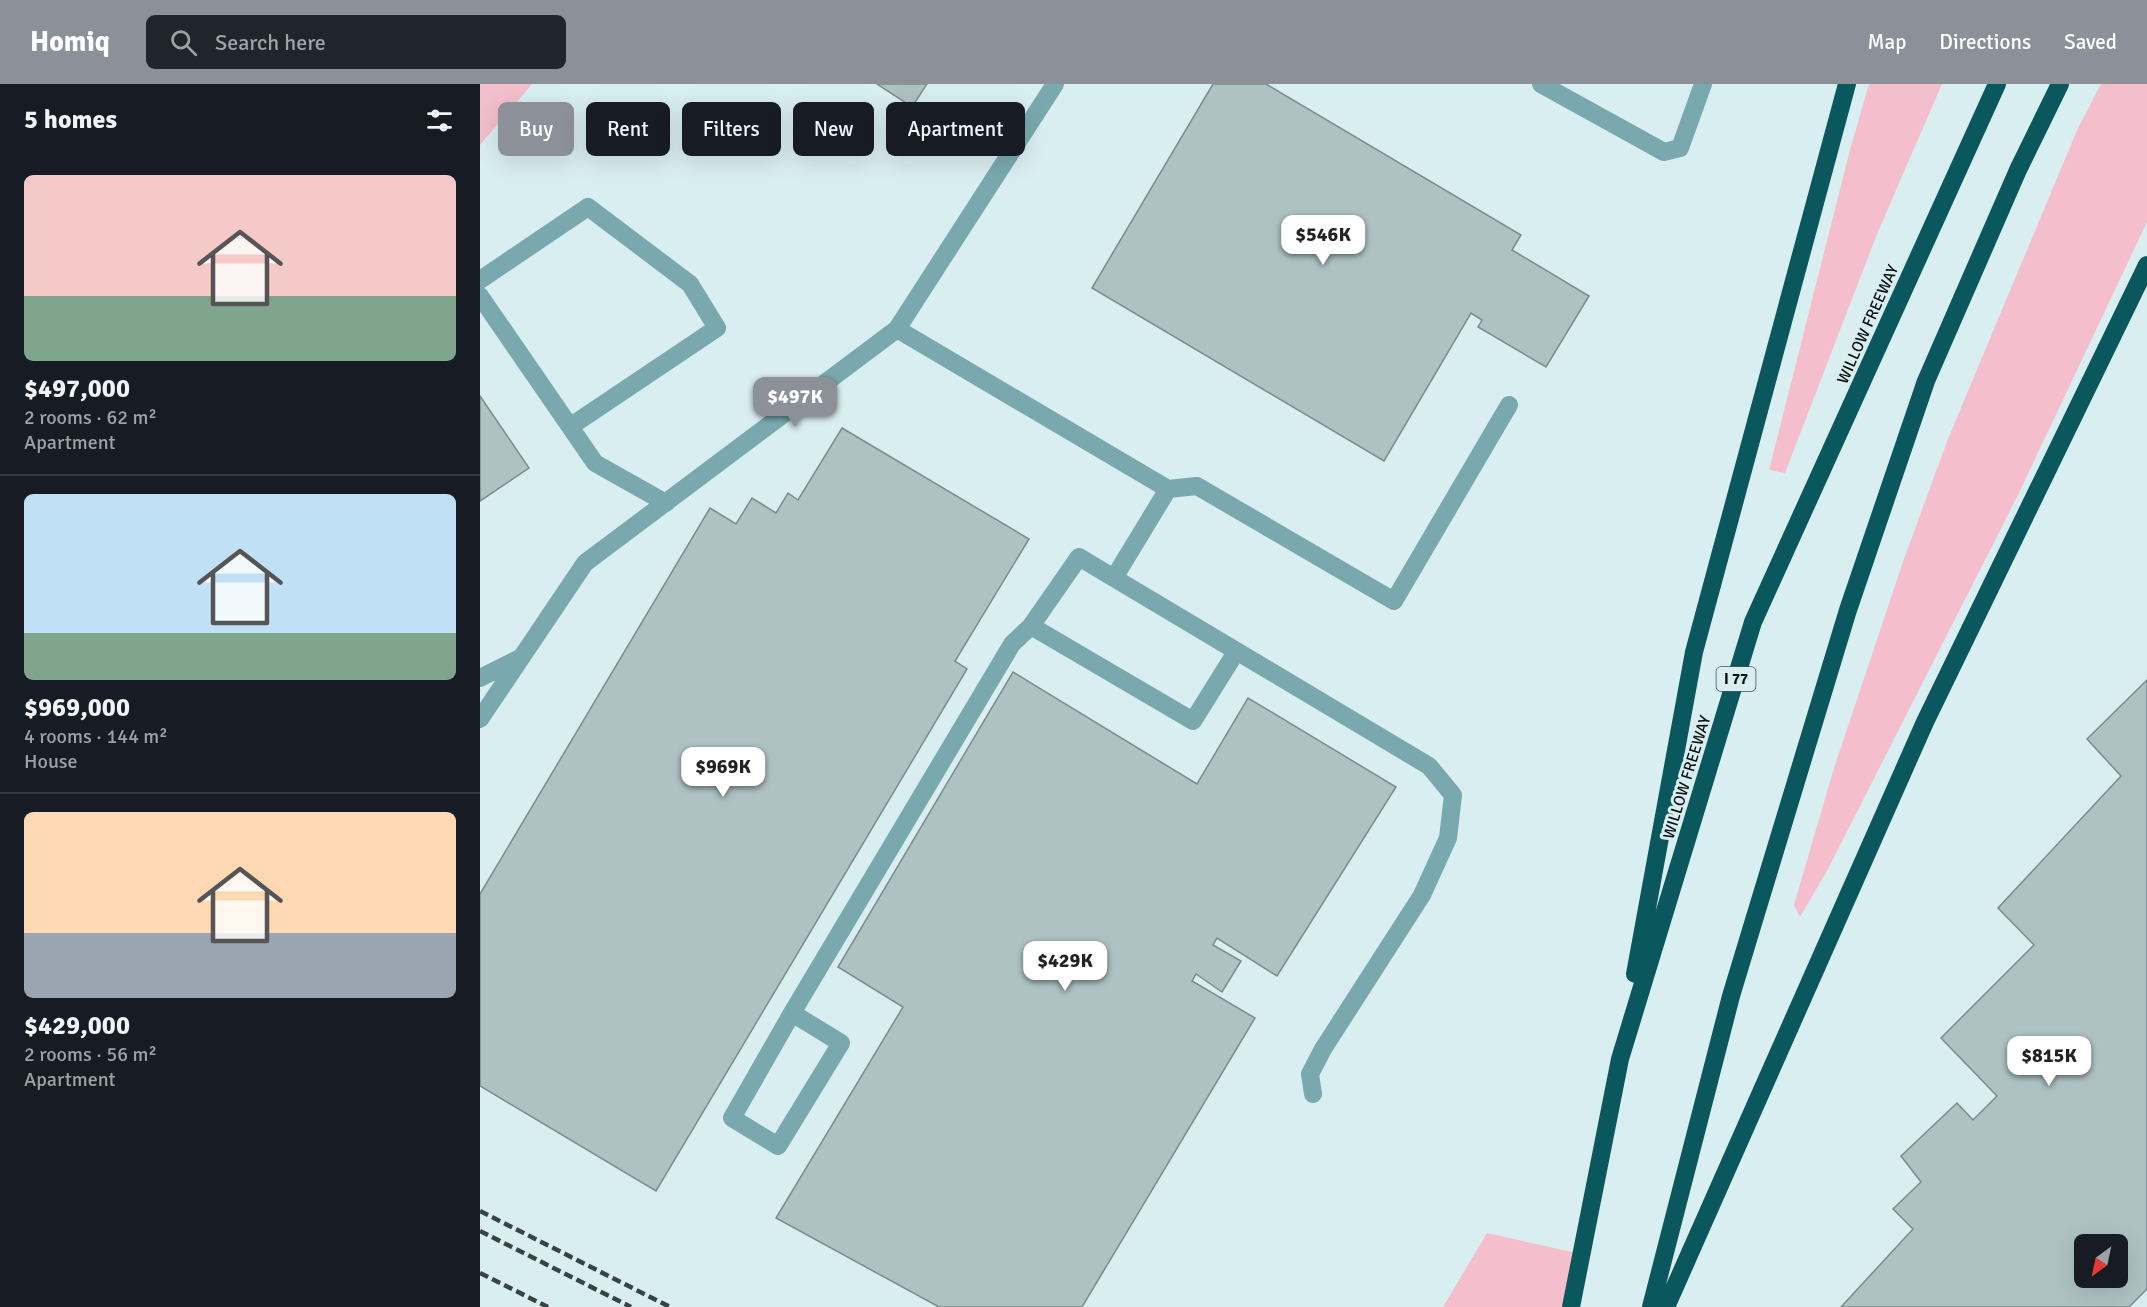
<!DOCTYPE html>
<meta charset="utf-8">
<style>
body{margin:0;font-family:Signika,sans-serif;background:#20242c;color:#f1f3f6;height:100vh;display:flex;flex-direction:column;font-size:22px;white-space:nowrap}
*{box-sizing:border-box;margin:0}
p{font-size:20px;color:#9ea1a6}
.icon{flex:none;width:33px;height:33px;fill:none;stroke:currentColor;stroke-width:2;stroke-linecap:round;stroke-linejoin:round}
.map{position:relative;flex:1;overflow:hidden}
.drawer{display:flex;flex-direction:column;background:#171b24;width:480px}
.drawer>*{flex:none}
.guide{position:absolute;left:18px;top:18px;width:570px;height:54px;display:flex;gap:12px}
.needle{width:39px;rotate:213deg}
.fabs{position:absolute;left:1594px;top:1150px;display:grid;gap:12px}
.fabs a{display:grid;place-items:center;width:54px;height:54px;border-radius:9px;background:#171b24;box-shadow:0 6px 24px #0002;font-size:30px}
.price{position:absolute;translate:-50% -51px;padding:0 14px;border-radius:12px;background:#fff;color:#222;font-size:20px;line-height:39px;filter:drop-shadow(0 2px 3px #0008)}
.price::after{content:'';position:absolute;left:50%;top:36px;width:18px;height:14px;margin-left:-9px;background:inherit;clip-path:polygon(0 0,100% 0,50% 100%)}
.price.active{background:#8c9099;color:#fff}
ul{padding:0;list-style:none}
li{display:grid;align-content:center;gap:12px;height:318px;padding:0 24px}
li+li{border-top:2px solid #363941}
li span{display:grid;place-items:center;height:186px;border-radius:9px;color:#555}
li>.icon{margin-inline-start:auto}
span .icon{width:108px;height:108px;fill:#fffc;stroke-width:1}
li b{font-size:26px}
h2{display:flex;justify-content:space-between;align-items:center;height:72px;padding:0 24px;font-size:26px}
.pill{padding:0 21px;border-radius:9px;background:#171b24;box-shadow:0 6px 24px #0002;font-size:21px;line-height:54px}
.pill.active{background:#8c9099;color:#fff}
header{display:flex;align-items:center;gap:36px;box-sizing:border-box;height:84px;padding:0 30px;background:#8c9099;color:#fff}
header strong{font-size:28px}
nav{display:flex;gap:33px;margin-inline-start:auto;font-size:21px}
.search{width:420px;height:54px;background:#20242c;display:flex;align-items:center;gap:15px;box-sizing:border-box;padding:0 21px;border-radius:9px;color:#9ea1a6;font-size:22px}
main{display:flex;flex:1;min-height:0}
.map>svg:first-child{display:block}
.green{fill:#f4becc}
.building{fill:#aec2c4;stroke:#798c8e;stroke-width:1.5;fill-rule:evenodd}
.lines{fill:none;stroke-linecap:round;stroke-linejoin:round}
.minor{stroke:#79a9ae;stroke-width:18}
.highway{stroke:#0a585e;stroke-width:18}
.rail{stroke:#384343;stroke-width:4.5;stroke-dasharray:9 4.5;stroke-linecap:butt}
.labels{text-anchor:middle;stroke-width:6;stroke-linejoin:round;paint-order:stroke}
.shield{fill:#d9eef1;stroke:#475253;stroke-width:1.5}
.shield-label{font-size:15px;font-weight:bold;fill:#080f0f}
.street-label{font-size:16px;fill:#080f0f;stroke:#d9eef1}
</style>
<header>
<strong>Homiq</strong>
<div class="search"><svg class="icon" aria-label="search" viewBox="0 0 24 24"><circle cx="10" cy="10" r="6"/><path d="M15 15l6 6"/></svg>Search here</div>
<nav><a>Map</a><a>Directions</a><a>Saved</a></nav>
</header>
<main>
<section class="drawer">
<h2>5 homes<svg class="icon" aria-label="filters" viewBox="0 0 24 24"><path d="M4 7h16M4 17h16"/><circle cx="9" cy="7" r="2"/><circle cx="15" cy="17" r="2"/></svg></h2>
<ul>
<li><span style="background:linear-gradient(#f6c9c9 65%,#7fa58c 0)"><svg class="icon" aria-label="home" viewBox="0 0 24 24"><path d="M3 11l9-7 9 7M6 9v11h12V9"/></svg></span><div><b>$497,000</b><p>2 rooms · 62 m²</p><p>Apartment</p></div></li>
<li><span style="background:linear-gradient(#bfe0f5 75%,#7fa58c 0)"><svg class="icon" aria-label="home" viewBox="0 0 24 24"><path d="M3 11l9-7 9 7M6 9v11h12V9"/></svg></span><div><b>$969,000</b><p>4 rooms · 144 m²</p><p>House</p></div></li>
<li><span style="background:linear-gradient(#ffd9b3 65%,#9aa5b1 0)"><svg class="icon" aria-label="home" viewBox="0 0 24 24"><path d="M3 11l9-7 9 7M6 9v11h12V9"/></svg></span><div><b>$429,000</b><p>2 rooms · 56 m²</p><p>Apartment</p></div></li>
</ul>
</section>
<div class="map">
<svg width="1667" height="1223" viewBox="0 0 1667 1223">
<rect width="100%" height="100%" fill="#d9eef1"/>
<path class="green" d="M0 0H52L0 61Z
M1389 0H1462L1397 150 1305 389 1289 386 1370 66Z
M1621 0H1667V138L1538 411 1348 785 1320 833 1314 821 1354 684 1424 475 1468 355 1598 44Z
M1007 1149 1101 1170 1091 1223H963Z"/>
<path class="building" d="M397 0H447L432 23Z
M733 0H786L1041 151 1032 166 1109 212 1066 283 998 243 1002 236 991 229 904 377 612 204Z
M0 312 49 384 0 417Z
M362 344 549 455 475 577 487 585 176 1107 0 1002V810L230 424 256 440 272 414 296 429 308 409 318 416Z
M533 588 717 700 768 614 916 703 797 892 737 854 733 861 761 877 742 908 716 890 712 897 775 934 602 1223H459L296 1134 423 923 358 883Z
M1667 596V1205L1649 1223H1361L1433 1145 1413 1125 1441 1098 1421 1072 1477 1019 1493 1036 1517 1012 1461 954 1554 861 1518 824 1641 692 1607 655ZM1605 1161H1638V1194H1605Z"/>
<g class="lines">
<path class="minor" d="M1061 0 1184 68 1200 64 1223 0
M0 196 108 123 210 200 237 244 91 342
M0 212 115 379 186 419
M417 245 575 0
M688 405 634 494 949 682 973 711 968 754 942 811 843 965 830 990 833 1010
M634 494 599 473 551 542 713 637 756 568
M0 594 40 574
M0 635 105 479 417 245 688 405 717 402 914 517 1029 321
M312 929 361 959 298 1062 252 1034 312 929 532 560 551 542"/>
<path class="highway" d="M1155 890 1214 568 1367 0
M1091 1223 1140 975 1273 538 1517 0
M1171 1223 1251 912 1368 526 1446 297 1538 86 1580 0
M1186 1223 1445 638 1667 181"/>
<path class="rail" d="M0 1127 190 1223
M0 1147 151 1223
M0 1189 68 1223"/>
</g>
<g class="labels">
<rect class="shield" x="1236.5" y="583" width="39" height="24" rx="4.5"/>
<g class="shield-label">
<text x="1256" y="600">I 77</text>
</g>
<g class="street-label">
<text transform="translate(1387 240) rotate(-66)" y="6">WILLOW FREEWAY</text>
<text transform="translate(1206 693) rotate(-73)" y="6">WILLOW FREEWAY</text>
</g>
</g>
</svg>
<div class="fabs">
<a><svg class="needle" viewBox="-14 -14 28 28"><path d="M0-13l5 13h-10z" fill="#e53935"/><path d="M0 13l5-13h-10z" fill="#9ea1a6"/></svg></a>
</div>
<b class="price" style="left:843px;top:182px">$546K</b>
<b class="price active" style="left:315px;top:344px">$497K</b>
<b class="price" style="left:243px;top:714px">$969K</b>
<b class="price" style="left:585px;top:908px">$429K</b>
<b class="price" style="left:1569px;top:1003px">$815K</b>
<div class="guide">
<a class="pill active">Buy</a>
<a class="pill">Rent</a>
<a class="pill">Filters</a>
<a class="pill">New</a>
<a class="pill">Apartment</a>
</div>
</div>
</main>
